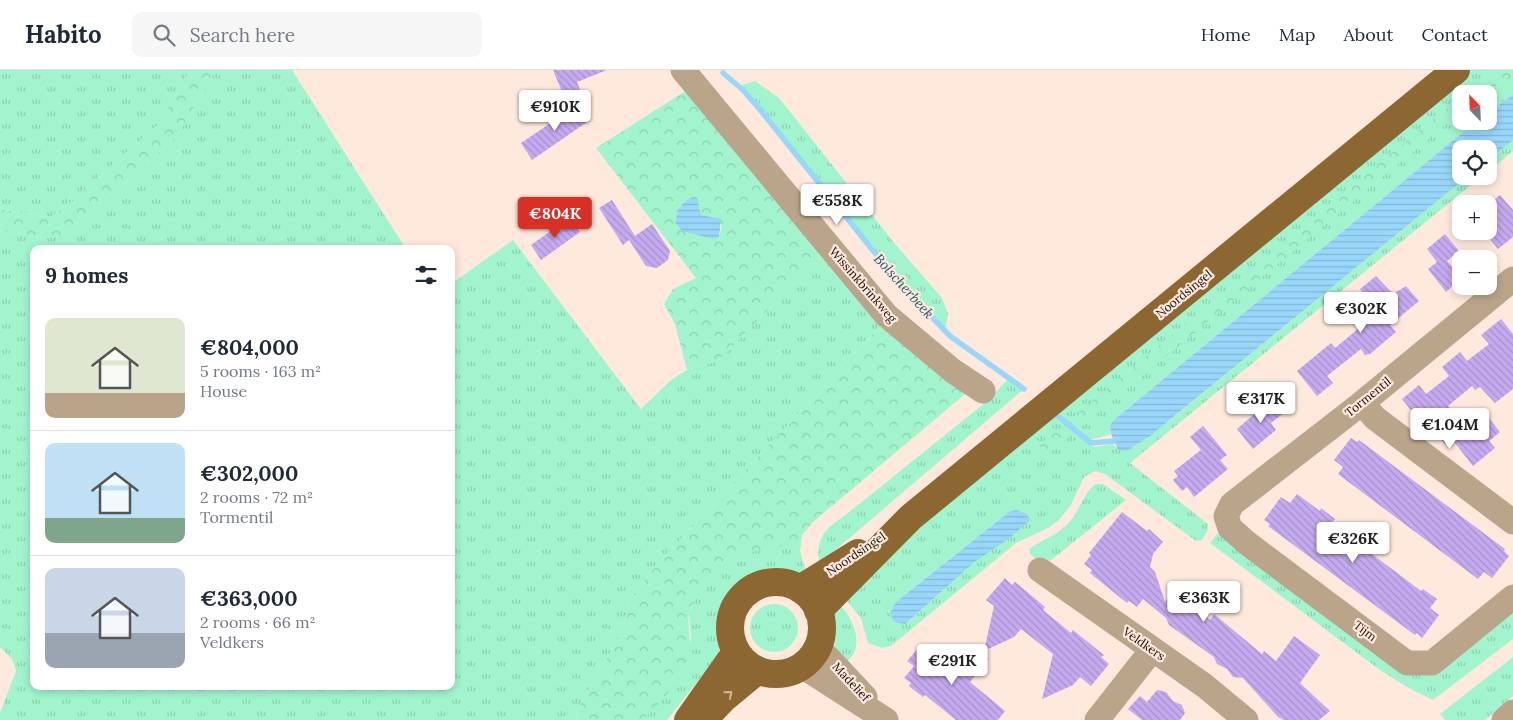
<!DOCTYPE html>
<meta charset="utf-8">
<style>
body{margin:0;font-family:Lora,serif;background:#f6f6f7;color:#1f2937;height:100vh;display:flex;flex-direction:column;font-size:19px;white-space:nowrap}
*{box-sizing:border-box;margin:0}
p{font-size:16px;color:#747a83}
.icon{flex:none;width:28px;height:28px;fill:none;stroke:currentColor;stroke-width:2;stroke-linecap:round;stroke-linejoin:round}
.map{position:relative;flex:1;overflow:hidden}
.details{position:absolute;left:30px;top:175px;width:425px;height:445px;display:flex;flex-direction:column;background:#fff;border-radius:10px;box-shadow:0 2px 8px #0003}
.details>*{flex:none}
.needle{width:32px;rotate:337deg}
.fabs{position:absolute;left:1452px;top:15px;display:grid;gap:10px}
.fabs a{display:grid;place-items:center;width:45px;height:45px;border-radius:10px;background:#fff;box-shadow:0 2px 8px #0003;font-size:25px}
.price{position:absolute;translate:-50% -42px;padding:0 11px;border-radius:5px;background:#fff;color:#222;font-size:16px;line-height:32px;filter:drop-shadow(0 1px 2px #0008)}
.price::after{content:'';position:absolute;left:50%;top:30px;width:15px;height:11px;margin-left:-8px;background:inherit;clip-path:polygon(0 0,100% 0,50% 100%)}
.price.active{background:#d93025;color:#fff}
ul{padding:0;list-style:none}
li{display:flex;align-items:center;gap:15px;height:125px;padding:0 15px}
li+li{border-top:1px solid #e0e1e3}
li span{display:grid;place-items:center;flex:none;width:140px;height:100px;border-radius:10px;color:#555}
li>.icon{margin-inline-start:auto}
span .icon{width:60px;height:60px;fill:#fffc;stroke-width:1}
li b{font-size:21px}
h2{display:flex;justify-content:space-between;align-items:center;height:60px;padding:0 15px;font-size:21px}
header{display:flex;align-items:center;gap:30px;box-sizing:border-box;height:70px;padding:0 25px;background:#fff;border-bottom:1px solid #e0e1e3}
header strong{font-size:24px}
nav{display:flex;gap:28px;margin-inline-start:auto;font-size:18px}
.search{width:350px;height:45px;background:#f6f6f7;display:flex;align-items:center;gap:12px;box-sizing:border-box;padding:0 18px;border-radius:10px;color:#747a83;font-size:19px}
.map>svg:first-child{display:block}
.grass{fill:url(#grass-tufts);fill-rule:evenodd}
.forest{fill:url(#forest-crowns);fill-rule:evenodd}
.water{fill:url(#water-rules)}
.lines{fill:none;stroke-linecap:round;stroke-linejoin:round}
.stream{stroke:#99d7fa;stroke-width:5.5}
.building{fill:url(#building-back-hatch)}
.minor{stroke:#baa58a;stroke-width:25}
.major{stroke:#8d6732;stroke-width:28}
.oneway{stroke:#d1b598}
.labels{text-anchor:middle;stroke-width:4.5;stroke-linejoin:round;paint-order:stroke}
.street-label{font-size:12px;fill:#190d06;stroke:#ffe9dc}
.water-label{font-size:14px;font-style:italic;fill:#1b5876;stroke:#ffe9dc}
</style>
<header>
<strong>Habito</strong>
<div class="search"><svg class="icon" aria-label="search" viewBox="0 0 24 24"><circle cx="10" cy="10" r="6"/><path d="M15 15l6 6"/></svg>Search here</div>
<nav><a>Home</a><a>Map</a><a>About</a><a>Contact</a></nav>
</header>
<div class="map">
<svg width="1513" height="650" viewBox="0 0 1513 650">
<defs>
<pattern id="grass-tufts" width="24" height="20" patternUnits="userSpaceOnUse" patternTransform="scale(1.25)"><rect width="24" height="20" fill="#a1f4ce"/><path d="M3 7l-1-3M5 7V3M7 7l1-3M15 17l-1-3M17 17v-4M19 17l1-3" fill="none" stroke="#8ad0af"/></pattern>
<pattern id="forest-crowns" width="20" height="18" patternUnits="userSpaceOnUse" patternTransform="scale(1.25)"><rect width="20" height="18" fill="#a1f4ce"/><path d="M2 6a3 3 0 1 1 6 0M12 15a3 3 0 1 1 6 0" fill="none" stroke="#8ad0af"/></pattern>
<pattern id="water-rules" width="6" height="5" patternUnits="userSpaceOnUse" patternTransform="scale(1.25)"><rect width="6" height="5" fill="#99d7fa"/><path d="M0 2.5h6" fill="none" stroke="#83b7d5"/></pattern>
<pattern id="building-back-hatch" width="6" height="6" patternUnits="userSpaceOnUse" patternTransform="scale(1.25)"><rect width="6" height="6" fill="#c4aaef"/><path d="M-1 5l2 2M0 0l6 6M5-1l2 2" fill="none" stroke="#a891cb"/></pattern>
</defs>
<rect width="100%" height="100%" fill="#ffe9dc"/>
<path class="grass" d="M0 0H190L159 54 64 137 52 146 45 147 0 139Z
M216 0H292L406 179H34V616H451V214L513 170 641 339 671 310 687 300 718 291 823 184 883 253 656 496 629 530 622 562 577 640 576 650H0V643L16 601 12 589 0 577V160L45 168 60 166 77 153 176 68Z
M1468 0H1497L1466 24H1461V28L1302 159 1047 384 1424 71 1461 42V51H1477L1115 349 1110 355 1111 364 1090 370V375L1094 377 1113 374 1118 380 1134 377 1175 346 1468 106H1482L1130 393 1208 454 1207 462 1202 470 1196 471 1105 404 1095 401 1084 407 1071 435 1059 450 1048 458 1016 473 891 576 882 578 868 573 861 548 842 525 913 458ZM1009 442 976 491 905 554 896 532Z
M1513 3V25L1489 42V24H1485Z
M755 11 779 28 895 174 942 228 948 244 945 261 879 188 762 42 738 16Z
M1513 70V81L1489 101V90Z
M1010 307 1024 319 819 494C816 470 823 460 843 447L986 332Z
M1096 414H1103L1126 430 1050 491 1045 488 1041 493 1030 484V478C1045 469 1060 464 1072 449 1079 440 1087 418 1096 414Z
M1221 462 1402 598 1513 535V569L1433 630 1407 617 1380 600 1210 473 1218 463Z
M777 475H801L800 481 806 502 768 505 737 518 727 533 718 586 667 650H644L688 593 691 567 689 543 702 515 718 499 739 485Z
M838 532C849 544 862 565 854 583 852 587 847 591 844 595 832 575 827 554 838 532Z
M750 558a24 24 0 1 1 48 0a24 24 0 1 1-48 0Z
M1513 587V626L1485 650H1445L1440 644Z"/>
<path class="forest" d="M190 0H216L176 68 77 153 60 166 45 168 0 160V139L45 147 52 146 64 137 159 54Z
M1497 0H1513V3L1485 24H1466Z
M687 20 823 184 718 291 687 300 675 254 664 234 673 219 696 208 596 78ZM679 140 700 143 701 145 711 147 722 155 719 167 675 152Z
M1461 28V42L1047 385 1039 375 1417 62Z
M883 253 970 320 814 451 802 465 801 475C758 475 715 488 696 529 694 533 690 538 689 543 687 559 693 576 688 592 683 609 656 636 644 650H576L577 640 622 562 629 530 656 496Z"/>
<path class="water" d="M1513 25V70L1489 90V79H1461V106H1468L1150 366 1127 381 1118 380 1111 364 1110 355 1115 349 1461 64 1477 51H1489V42Z
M692 128 697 129 701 145 721 149 719 167 713 169 682 161 675 152C679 140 680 132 692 128Z
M1016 440 1027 444 1030 450 1011 467 976 491 905 554 894 552 890 543 896 532 1009 442Z"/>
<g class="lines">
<path class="stream" d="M723 3 743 20 762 42 879 188 927 242 950 266 1024 319
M1053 342 1091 373 1114 371"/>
</g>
<path class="building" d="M553 0H607L577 12 581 22 565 29Z
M579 34 590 50 532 90 521 73Z
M1500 125 1513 140V167L1498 179 1489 168V134Z
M612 130 635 166 652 154 670 181 668 190 657 198 646 196 629 170 623 175 599 138Z
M569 148 580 162 541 190 531 175Z
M1445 164 1459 181 1447 191 1461 208 1446 222 1428 199 1437 192 1427 179Z
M1376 206 1393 224 1406 216 1419 231 1390 255 1396 262 1370 284 1365 285 1361 279 1327 306 1333 313 1317 326 1297 301 1331 273 1335 278 1370 249 1366 244 1374 237 1360 219Z
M1501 249 1513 264V319L1495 333 1480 317 1475 320 1472 316 1448 336 1469 362 1488 347 1500 362 1489 371 1495 378 1473 396 1451 368 1445 374 1425 350 1421 353 1402 329 1419 315 1426 324 1449 306 1442 297 1460 282 1467 291 1489 274 1481 265Z
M1273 328 1285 342 1271 353 1276 360 1253 379 1237 359Z
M1203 356 1227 385 1220 390 1228 399 1194 427 1187 417 1182 421 1173 410 1178 406 1174 401 1201 380 1190 367Z
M1351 368 1357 372 1359 370 1505 479 1504 481 1509 486 1492 508 1484 502 1478 509 1338 404 1343 397 1334 390Z
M1297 424 1320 441 1321 438 1335 449 1332 454 1421 521 1423 519 1437 529 1430 538 1439 545 1422 568 1417 563 1415 565 1268 456 1270 454 1264 450 1281 427 1290 433Z
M1122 442 1147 461 1149 459 1163 472 1153 484 1150 497 1155 502 1165 532 1181 512 1194 524 1188 532 1210 550 1214 544 1262 584 1264 581 1276 591 1294 566 1320 585 1300 613 1330 641 1319 650H1284L1278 647 1243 608 1233 607 1227 599 1217 594 1214 587 1169 555 1166 548 1143 529 1137 537 1129 531 1127 533 1090 503 1092 500 1084 494 1091 485 1089 483Z
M1005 508 1012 515 1015 512 1045 537 1043 540 1071 563 1073 560 1104 585 1101 587 1109 594 1091 616 1080 607 1073 615 1042 629 1053 584 1021 559 1014 567 984 581 994 536 986 530Z
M921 575 956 604 977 579 989 589 970 612 1005 641 998 650H956L925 625 923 627 909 616 911 613 904 608 914 596 907 591Z
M1157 620 1166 622 1173 631 1182 635 1185 643 1180 650H1142L1128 639 1140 626 1147 632Z"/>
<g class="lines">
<path class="minor" d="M683 0 886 245 953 301 983 321
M1513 209 1362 333 1232 434 1226 446 1230 458 1247 473 1407 593H1432L1513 527
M1362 333 1375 348 1513 452
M1040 500 1205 616 1246 650
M818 577 865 627
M802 596 886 650
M1097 650 1152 580
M1504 650 1513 642"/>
<path class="major" d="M730 558a46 46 0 1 1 92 0a46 46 0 1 1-92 0Z
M800 519 858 483
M818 541 911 447 1456 0
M688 650 736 582
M703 650 723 629 757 601"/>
</g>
<defs><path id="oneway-chevron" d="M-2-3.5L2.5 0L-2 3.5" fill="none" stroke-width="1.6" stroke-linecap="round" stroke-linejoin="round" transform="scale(1.25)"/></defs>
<use class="oneway" href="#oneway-chevron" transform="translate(729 624) rotate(-40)"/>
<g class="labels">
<g class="street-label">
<text transform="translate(863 215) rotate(49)" y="4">Wissinkbrinkweg</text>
<text transform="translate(1184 224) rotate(-39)" y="4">Noordsingel</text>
<text transform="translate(1368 327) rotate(-39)" y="4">Tormentil</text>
<text transform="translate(856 484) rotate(-34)" y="4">Noordsingel</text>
<text transform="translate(1365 561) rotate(37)" y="4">Tijm</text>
<text transform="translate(1144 574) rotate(35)" y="4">Veldkers</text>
<text transform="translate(851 612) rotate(47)" y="4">Madelief</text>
</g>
<g class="water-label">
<text transform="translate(904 216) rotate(48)" y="5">Bolscherbeek</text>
</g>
</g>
</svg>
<div class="fabs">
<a><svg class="needle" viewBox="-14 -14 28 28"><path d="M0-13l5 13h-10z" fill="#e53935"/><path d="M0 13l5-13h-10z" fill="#747a83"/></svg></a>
<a><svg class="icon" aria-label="locate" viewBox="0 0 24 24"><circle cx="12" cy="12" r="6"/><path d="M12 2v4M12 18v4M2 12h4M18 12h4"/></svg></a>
<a>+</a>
<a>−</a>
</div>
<b class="price" style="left:555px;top:62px">€910K</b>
<b class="price" style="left:837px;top:156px">€558K</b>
<b class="price active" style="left:555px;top:169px">€804K</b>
<b class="price" style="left:1361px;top:264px">€302K</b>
<b class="price" style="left:1261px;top:354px">€317K</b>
<b class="price" style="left:1450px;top:380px">€1.04M</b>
<b class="price" style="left:1353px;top:494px">€326K</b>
<b class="price" style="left:1204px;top:553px">€363K</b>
<b class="price" style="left:952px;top:616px">€291K</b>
<section class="details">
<h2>9 homes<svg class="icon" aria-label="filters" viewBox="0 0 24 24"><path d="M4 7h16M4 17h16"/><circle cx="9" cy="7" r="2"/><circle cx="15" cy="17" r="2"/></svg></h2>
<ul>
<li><span style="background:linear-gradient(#dfe7d0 75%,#b9a48a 0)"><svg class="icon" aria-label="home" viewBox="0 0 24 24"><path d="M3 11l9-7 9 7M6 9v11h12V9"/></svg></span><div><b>€804,000</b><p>5 rooms · 163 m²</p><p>House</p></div></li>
<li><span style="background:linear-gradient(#bfe0f5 75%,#7fa58c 0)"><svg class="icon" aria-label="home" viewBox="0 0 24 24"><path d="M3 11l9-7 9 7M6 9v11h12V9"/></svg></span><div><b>€302,000</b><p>2 rooms · 72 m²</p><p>Tormentil</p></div></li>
<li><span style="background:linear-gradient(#c9d6e8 65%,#9aa5b1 0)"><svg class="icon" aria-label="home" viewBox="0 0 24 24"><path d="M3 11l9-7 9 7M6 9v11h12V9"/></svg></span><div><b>€363,000</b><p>2 rooms · 66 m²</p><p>Veldkers</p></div></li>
</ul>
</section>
</div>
